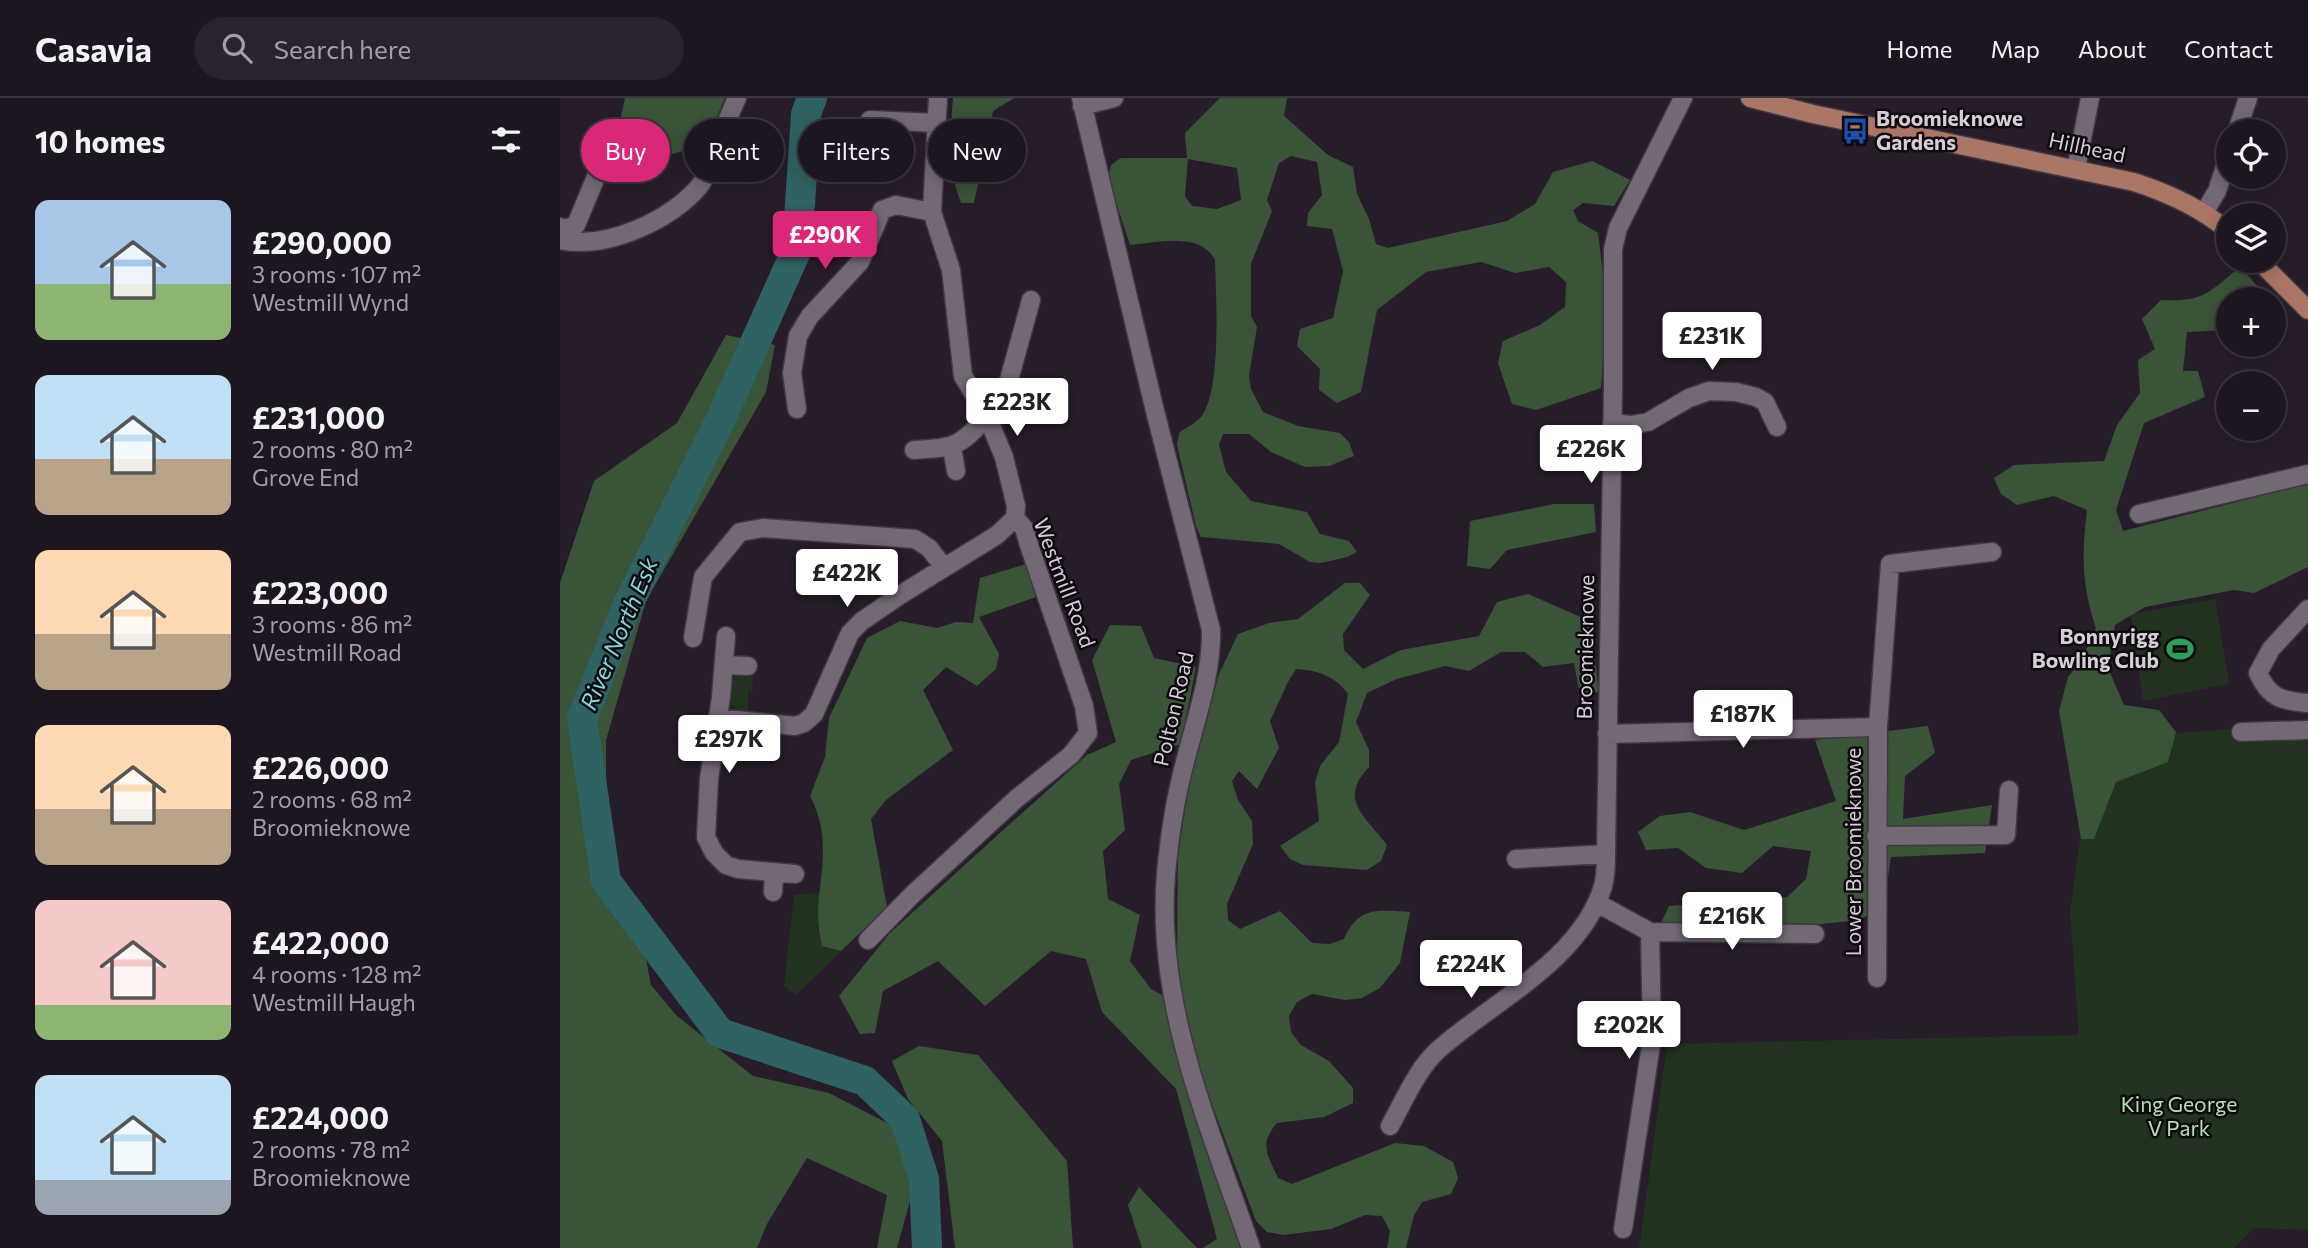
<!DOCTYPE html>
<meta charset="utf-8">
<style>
body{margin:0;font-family:Commissioner,sans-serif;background:#2a232d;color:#f1f3f6;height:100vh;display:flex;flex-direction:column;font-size:26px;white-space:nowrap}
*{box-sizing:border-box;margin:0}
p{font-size:23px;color:#a09fa5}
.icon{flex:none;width:38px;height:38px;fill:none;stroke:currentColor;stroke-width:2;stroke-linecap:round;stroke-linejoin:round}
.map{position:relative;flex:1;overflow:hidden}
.panel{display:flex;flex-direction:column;background:#1d1620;width:560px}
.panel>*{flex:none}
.hud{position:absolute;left:21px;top:21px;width:665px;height:63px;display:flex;gap:14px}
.buttons{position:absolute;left:1656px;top:21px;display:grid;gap:14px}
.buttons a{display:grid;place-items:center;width:70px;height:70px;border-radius:50%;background:#1d1620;box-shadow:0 4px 18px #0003,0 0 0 2px #3b353e;font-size:35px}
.price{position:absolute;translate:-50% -60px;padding:0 16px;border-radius:7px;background:#fff;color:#222;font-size:23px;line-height:46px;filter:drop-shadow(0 2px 4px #0008)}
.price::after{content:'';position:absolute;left:50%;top:42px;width:21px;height:16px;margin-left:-10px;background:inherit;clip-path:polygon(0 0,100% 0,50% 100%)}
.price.active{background:#db2777;color:#fff}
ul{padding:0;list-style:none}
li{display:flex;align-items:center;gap:21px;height:175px;padding:0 35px}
li span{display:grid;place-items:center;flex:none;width:196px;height:140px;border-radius:14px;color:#555}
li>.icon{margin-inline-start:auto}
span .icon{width:84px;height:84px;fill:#fffc;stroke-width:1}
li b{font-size:30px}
h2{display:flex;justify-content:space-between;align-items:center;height:84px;padding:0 35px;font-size:30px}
.chip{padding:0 24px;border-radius:32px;background:#1d1620;box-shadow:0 4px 18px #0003,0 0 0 2px #3b353e;font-size:24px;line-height:63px}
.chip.active{background:#db2777;color:#fff}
header{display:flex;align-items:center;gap:42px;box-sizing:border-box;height:98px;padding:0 35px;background:#1d1620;border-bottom:2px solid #3b353e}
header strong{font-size:33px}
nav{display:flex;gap:38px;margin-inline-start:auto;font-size:24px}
.search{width:490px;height:63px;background:#2a232d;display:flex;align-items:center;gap:18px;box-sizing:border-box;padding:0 24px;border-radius:38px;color:#a09fa5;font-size:26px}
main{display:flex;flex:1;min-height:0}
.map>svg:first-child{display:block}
.green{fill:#21331f}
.forest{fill:#3a5438;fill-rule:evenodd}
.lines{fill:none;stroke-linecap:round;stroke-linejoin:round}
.river{stroke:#2f6363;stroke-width:30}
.minor-casing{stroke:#3f3741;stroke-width:21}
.major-casing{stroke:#3f3741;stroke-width:21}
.minor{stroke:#746877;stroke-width:18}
.major{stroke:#ab7663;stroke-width:18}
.labels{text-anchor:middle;stroke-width:5;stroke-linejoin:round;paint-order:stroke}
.poi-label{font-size:21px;font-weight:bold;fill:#d5ced7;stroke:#0e090f;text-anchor:start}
.street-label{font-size:21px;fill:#d5ced7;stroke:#0e090f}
.park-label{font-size:21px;fill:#b3e2ae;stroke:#0e090f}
.water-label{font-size:23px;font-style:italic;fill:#82dcdb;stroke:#0e090f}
</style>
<header>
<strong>Casavia</strong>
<div class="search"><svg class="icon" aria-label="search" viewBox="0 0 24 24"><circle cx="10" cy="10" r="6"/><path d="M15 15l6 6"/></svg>Search here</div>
<nav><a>Home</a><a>Map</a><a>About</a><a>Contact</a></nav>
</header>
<main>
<section class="panel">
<h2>10 homes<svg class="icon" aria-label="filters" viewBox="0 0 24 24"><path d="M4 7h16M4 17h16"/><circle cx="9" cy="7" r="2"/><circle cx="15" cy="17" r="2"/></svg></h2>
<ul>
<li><span style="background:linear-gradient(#a9c7e8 60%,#8fb573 0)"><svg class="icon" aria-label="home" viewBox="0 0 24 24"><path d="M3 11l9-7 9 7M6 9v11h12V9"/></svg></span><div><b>£290,000</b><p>3 rooms · 107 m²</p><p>Westmill Wynd</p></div></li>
<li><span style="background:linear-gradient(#bfe0f5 60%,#b9a48a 0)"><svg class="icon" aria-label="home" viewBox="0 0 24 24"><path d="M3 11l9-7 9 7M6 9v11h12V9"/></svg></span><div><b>£231,000</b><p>2 rooms · 80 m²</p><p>Grove End</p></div></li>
<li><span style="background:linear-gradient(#ffd9b3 60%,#b9a48a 0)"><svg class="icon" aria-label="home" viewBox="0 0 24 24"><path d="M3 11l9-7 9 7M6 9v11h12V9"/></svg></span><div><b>£223,000</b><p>3 rooms · 86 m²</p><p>Westmill Road</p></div></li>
<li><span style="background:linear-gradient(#ffd9b3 60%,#b9a48a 0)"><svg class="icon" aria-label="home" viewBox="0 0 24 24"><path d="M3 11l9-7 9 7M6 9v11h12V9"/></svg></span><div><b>£226,000</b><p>2 rooms · 68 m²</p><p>Broomieknowe</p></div></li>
<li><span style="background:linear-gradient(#f6c9c9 75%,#8fb573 0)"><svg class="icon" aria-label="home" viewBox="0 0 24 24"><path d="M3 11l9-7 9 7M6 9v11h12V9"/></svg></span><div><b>£422,000</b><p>4 rooms · 128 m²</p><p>Westmill Haugh</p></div></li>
<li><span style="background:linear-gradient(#bfe0f5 75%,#9aa5b1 0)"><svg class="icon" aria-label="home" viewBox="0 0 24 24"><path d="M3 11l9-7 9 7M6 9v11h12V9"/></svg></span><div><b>£224,000</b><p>2 rooms · 78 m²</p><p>Broomieknowe</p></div></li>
</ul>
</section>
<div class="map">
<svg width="1748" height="1150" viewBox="0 0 1748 1150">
<rect width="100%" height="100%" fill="#271d2a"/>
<path class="green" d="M1655 501 1669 586 1583 603 1571 516Z
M177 577H193L192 593H188V613L177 612 171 607 173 581Z
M1748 625V1132L1694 1130 1674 1150H1079L1107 946 1519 937 1510 814 1534 642Z
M261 795 257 831 262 848 281 853 236 897 224 888 234 797Z"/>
<path class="forest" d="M65 0H165L145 47 68 68 56 42Z
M393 0H454L433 13 414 105H401L388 66Z
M660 0H727L724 18 768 57 793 69 797 96 809 121 816 146 828 150 947 123 975 106 993 74 1032 63 1070 82 1054 108 1023 105 1013 112 1018 123 1038 135 1047 208 1041 290 976 312 952 306 938 265 943 243 980 227 1005 209 1006 184 989 169 955 175 921 164 866 174 817 212 801 294 777 305 759 292 760 271 737 248 740 231 773 220 783 173 772 131 747 128 748 115 762 97 757 64 731 58 719 65 707 102 712 113 691 166V218L697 229 689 278 691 291 703 314 738 328 780 335 789 344 794 358 769 368 745 369 711 354 689 336H663L659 347 666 374 691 403 747 414 760 436 789 443 797 454 787 459 761 465 750 464 719 446 641 439 636 428 617 347 619 335C625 330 636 325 641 319 662 293 656 196 655 162 640 133 597 145 570 147L548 80 551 67 561 60H627L625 35ZM628 61 677 70 681 102 657 111 632 108 625 98Z
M1680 169 1709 201H1668V232L1627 234 1623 273H1638L1645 299 1584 325 1556 412 1563 433 1692 400 1748 383V469L1694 495 1674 492 1585 509 1555 527 1548 570 1564 607 1599 612 1616 634 1608 664 1556 684 1534 741H1521L1499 613 1508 579 1521 563 1536 530C1521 486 1522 457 1527 412L1494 398 1457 407 1441 396 1434 380 1454 367 1544 363 1557 327 1580 295 1578 262 1595 251 1582 221 1601 202C1644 204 1648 195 1680 169Z
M166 237 215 247 206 294 86 503 46 642V806L84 850 91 887 117 918 193 978 269 995 333 1028 355 1085 337 1150H317L327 1097 247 1060 207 1126 197 1150H0V485L34 383 117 325Z
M994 406H1034L1036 434 947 452 930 471 907 468 910 423Z
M466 466 476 499 419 519 439 556 436 571 417 588 386 569 363 592 393 652 326 702 311 721 327 809 281 853 262 848C248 797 279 753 250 698L265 659 269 620 307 540 340 523 377 530 396 524 413 525 420 480Z
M785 485H800L810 497 783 536 784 552 803 571 841 552 919 538 937 504 968 496 1030 523 1039 594 1020 597 1014 565 983 569 965 554H941L909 573 885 568 837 581 807 595 796 624 809 652V669C778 702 805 718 827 747L821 763 807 772 743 767 730 761 720 748 759 723 755 684 760 668 779 644 788 596C776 578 756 572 736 571L728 584 710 623 719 650 697 691 679 673 672 683 678 702 692 723 693 746 667 806 668 822 680 831 720 813 752 845 770 846 784 841C798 808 818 812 850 814L840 865 820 890 802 900 785 902 752 896 737 904 729 918 731 934 741 947 769 963 793 990V1005L764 1019 717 1025C698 1047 708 1057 718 1080L732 1086 835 1045 864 1048 893 1064 898 1080 891 1096 862 1104 854 1117 846 1150H827L830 1133 822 1118 805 1117 771 1131 723 1137 707 1134 696 1123 629 946 617 856 618 756 630 681 659 576 678 536 709 525 738 521Z
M550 527 581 528 594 560 636 569 621 646 571 662 559 686 565 732 543 753 548 801 580 817 570 863 591 891 604 898 650 1058 681 1150H643L657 1141 616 991 542 914 526 861 491 853 425 908 378 863 323 893 315 935 300 936 279 898 330 835 442 733 527 657 556 644 532 562Z
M1368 628 1375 655 1345 678 1343 721 1432 707 1425 755 1331 759 1324 807 1300 822 1114 841 1101 825 1109 808 1227 799 1246 781 1251 753 1213 748 1182 775 1146 770 1118 750 1086 752 1078 734 1100 718 1130 714 1184 732 1276 703 1255 642Z
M359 948 418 957 507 1063 513 1150H395L382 1043 348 1001 332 963Z
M579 1089 637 1150H582L568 1107Z"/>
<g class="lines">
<path class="river" d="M252 0 246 16 237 151 160 323 67 508 22 621 46 783 160 935 305 983 345 1021 364 1081 367 1150"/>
<g class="minor-casing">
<path id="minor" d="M521 0 594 309 651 532C652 581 633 628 622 676 614 708 609 743 606 776 595 906 650 1030 691 1150
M522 8 554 0
M310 22 377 25
M1677 33 1688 0
M1516 71 1530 0
M1644 115 1657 93 1668 60
M0 129 5 131 16 127 50 45
M0 142C46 152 113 122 141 86 146 79 149 69 152 61 160 40 168 20 177 0
M237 311 232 275 238 238 250 218 300 164 322 112 336 107 372 114
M424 314 443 304 471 202
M1052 325 1071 327 1088 324 1129 300 1149 293 1176 294 1196 299 1205 304 1217 329
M392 349 396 373
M354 352C395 349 399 350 427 318
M1579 416 1748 376
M1748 511 1711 551 1698 575C1709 600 1722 603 1748 605
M166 538 161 599 149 681 146 739 154 755 166 767 178 771 235 776
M133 540 143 479 180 434 203 430 355 441 369 450 384 469
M164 567 188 568
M157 620 235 628 244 625 254 616 290 535 302 523 340 497 437 437 455 420
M1681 634 1748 632
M1047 636 1318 629
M1316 738 1446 737 1449 692
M956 761 1046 756
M213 794 214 775
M1037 805 1090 834 1092 940 1063 1131
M1090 834 1255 836
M308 842 352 797 456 701 511 657 528 635 524 608 469 447 464 430 455 420 456 408 444 359 427 318 403 278 391 172 372 114 378 0
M1317 880 1318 629 1330 466 1432 454
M830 1028C844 1003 857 971 878 952 932 904 1021 862 1043 788 1046 778 1046 767 1046 756L1053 292V151L1058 130 1123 0"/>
</g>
<g class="major-casing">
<path id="major" d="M1190 0 1253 16 1574 84C1608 95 1640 109 1668 133
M1699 163 1748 212"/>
</g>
<use href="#minor" class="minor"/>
<use href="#major" class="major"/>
</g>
<defs>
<g id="bus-bare" transform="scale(2.1)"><path d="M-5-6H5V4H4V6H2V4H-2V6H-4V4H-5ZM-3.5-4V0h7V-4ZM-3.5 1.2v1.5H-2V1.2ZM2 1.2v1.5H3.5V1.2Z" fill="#1a4fb4" stroke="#0e090f" stroke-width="2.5" paint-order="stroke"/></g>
<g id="stadium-bare" transform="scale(2.1)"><path d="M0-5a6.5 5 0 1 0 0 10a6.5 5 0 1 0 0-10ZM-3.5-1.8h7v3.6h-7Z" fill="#2e9e5b" stroke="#0e090f" stroke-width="2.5" paint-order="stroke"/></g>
</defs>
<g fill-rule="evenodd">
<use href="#bus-bare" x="1295" y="33"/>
<use href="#stadium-bare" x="1620" y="551"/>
</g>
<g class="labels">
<g class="poi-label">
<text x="1316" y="28">Broomieknowe<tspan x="1316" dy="24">Gardens</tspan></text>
<text x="1599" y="546" text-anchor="end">Bonnyrigg<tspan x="1599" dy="24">Bowling Club</tspan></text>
</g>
<g class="street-label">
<text transform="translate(1527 50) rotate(12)" y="7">Hillhead</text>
<text transform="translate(504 485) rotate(69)" y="7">Westmill Road</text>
<text transform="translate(1026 549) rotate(-89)" y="7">Broomieknowe</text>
<text transform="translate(614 611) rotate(-77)" y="7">Polton Road</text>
<text transform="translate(1294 754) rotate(-90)" y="7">Lower Broomieknowe</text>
</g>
<g class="park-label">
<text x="1619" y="1014">King George<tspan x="1619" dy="24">V Park</tspan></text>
</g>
<g class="water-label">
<text transform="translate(59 536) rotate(-67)" y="8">River North Esk</text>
</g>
</g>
</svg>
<div class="buttons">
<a><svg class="icon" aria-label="locate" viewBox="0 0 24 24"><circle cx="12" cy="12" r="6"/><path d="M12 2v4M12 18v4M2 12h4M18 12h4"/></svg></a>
<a><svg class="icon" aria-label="layers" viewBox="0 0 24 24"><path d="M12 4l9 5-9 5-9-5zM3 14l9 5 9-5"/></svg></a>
<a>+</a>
<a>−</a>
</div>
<b class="price active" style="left:265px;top:173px">£290K</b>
<b class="price" style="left:1152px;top:274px">£231K</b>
<b class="price" style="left:457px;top:340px">£223K</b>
<b class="price" style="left:1031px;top:387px">£226K</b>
<b class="price" style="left:287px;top:511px">£422K</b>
<b class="price" style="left:1183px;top:652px">£187K</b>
<b class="price" style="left:169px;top:677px">£297K</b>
<b class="price" style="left:1172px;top:854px">£216K</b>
<b class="price" style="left:911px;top:902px">£224K</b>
<b class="price" style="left:1069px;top:963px">£202K</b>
<div class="hud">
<a class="chip active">Buy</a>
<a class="chip">Rent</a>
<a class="chip">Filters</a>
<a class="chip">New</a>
</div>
</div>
</main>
